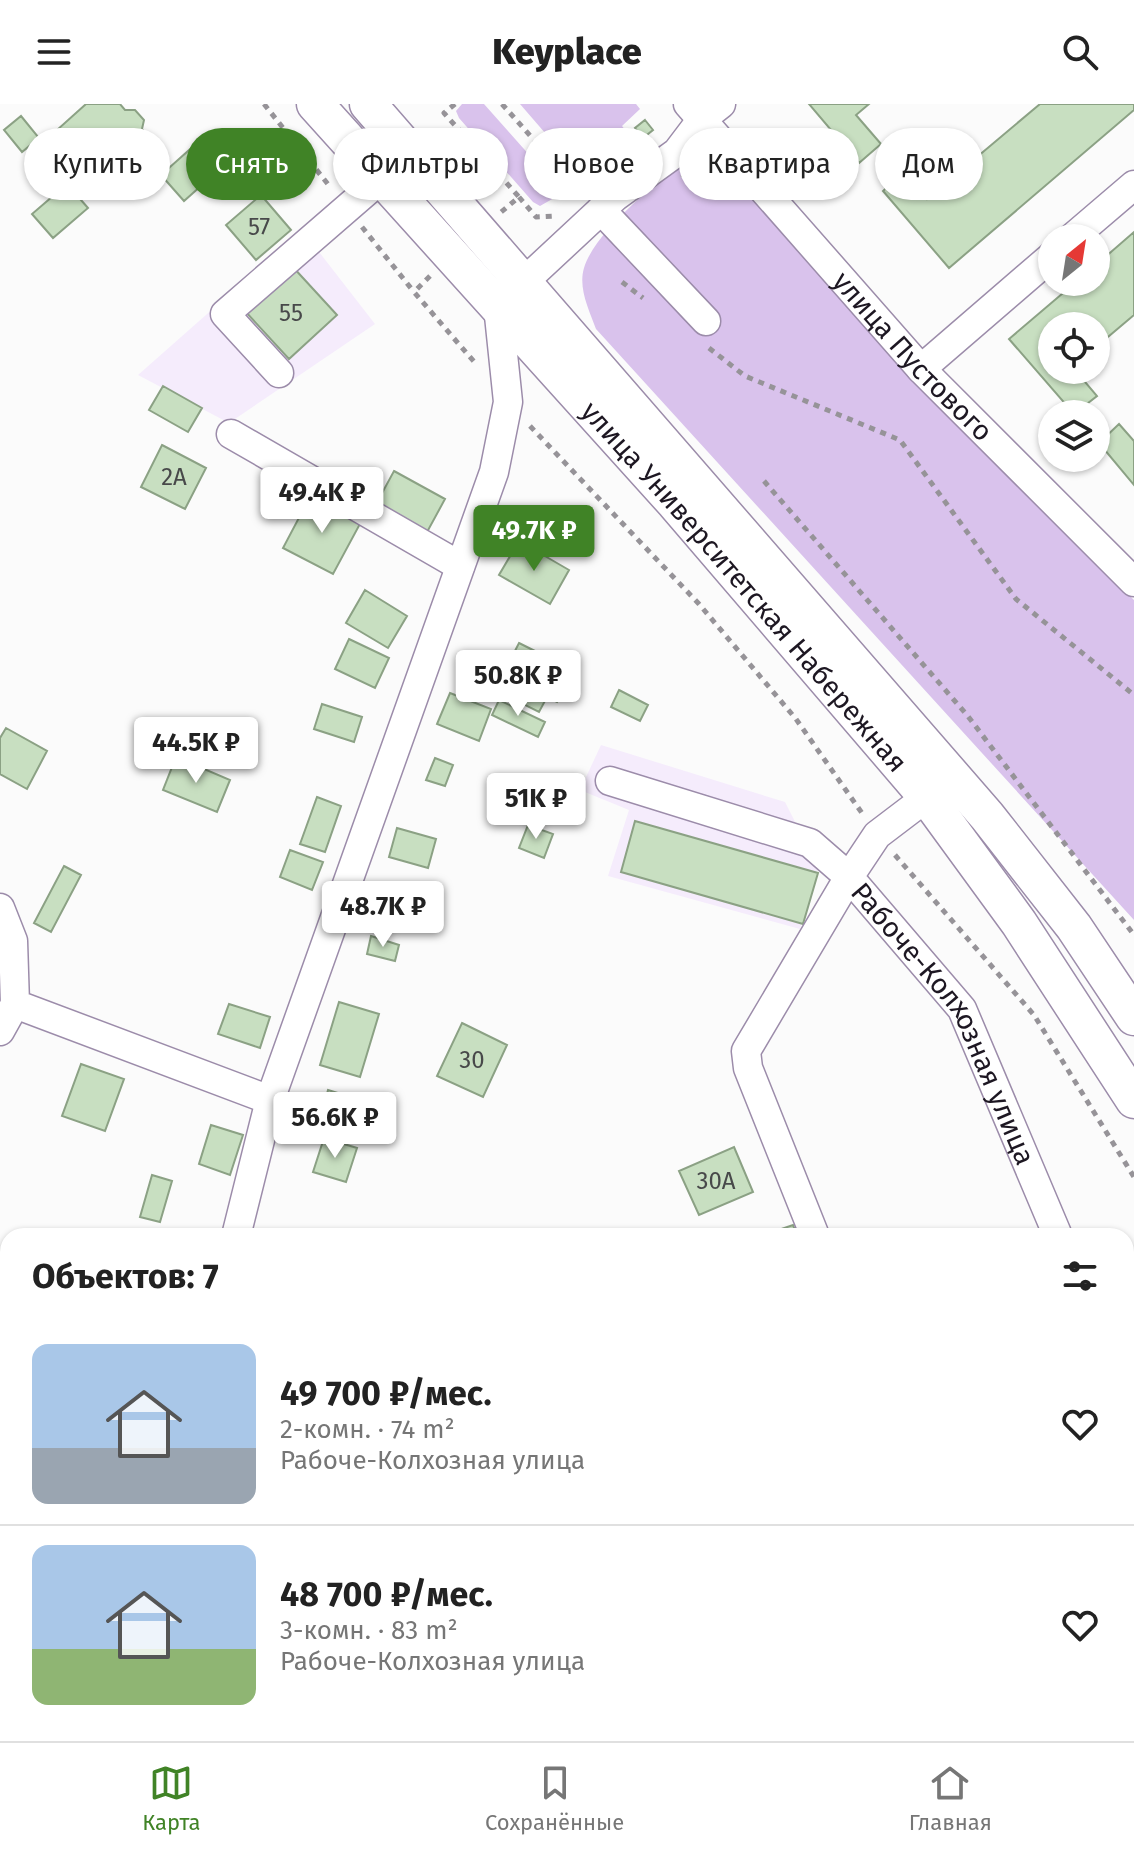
<!DOCTYPE html>
<html lang="ru">
<meta charset="utf-8">
<style>
body{margin:0;font-family:"Fira Sans",sans-serif;background:#f6f6f6;color:#222;height:100vh;display:flex;flex-direction:column;font-size:30px;white-space:nowrap}
*{box-sizing:border-box;margin:0}
p{font-size:26px;color:#767676}
.icon{flex:none;width:44px;height:44px;fill:none;stroke:currentColor;stroke-width:2;stroke-linecap:round;stroke-linejoin:round}
.map{position:relative;flex:1;overflow:hidden}
.sheet{position:absolute;left:0px;top:1124px;width:1134px;height:514px;display:flex;flex-direction:column;background:#fff;border-radius:24px 24px 0 0;box-shadow:0 2px 6px #0004}
.sheet>*{flex:none}
.hud{position:absolute;left:24px;top:24px;width:1086px;height:72px;display:flex;gap:16px}
.needle{width:52px;rotate:30deg}
.buttons{position:absolute;left:1038px;top:120px;display:grid;gap:16px}
.buttons a{display:grid;place-items:center;width:72px;height:72px;border-radius:50%;background:#fff;box-shadow:0 2px 6px #0004;font-size:40px}
.price{position:absolute;translate:-50% -68px;padding:0 18px;border-radius:8px;background:#fff;color:#222;font-size:26px;line-height:52px;filter:drop-shadow(0 2px 4px #0008)}
.price::after{content:'';position:absolute;left:50%;top:48px;width:24px;height:18px;margin-left:-12px;background:inherit;clip-path:polygon(0 0,100% 0,50% 100%)}
.price.active{background:#408326;color:#fff}
ul{padding:0;list-style:none}
li{display:flex;align-items:center;gap:24px;height:200px;padding:0 32px}
li+li{border-top:2px solid #e0e0e0}
li span{display:grid;place-items:center;flex:none;width:224px;height:160px;border-radius:16px;color:#555}
li>.icon{margin-inline-start:auto}
span .icon{width:96px;height:96px;fill:#fffc;stroke-width:1}
li b{font-size:34px}
h2{display:flex;justify-content:space-between;align-items:center;height:96px;padding:0 32px;font-size:34px}
.chip{padding:0 28px;border-radius:36px;background:#fff;box-shadow:0 2px 6px #0004;font-size:28px;line-height:72px}
.chip.active{background:#408326;color:#fff}
header{display:flex;justify-content:space-between;align-items:center;height:104px;padding:0 32px;background:#fff;font-size:36px;font-weight:800}
.tab-bar{display:flex;justify-content:space-around;align-items:center;height:112px;border-top:2px solid #e0e0e0;background:#fff;font-size:22px;color:#767676}
.tab-bar a{display:grid;justify-items:center;gap:4px}
.tab-bar .active{color:#408326}
.map>svg:first-child{display:block}
.built{fill:#f5ecfc}
.green{fill:#d9c2ec}
.building{fill:#c8dfc1;stroke:#8ba184;stroke-width:2}
.lines{fill:none;stroke-linecap:round;stroke-linejoin:round}
.minor-casing{stroke:#9c8caa;stroke-width:31}
.major-casing{stroke:#9c8caa;stroke-width:39}
.path{stroke:#969398;stroke-width:5;stroke-dasharray:6 6;stroke-linecap:butt}
.minor{stroke:#fff;stroke-width:28}
.major{stroke:#fff;stroke-width:36}
.labels{text-anchor:middle;stroke-width:8;stroke-linejoin:round;paint-order:stroke}
.number-label{font-size:24px;fill:#48494a}
.street-label{font-size:28px;fill:#1d1722;stroke:#fff}
</style>
<header><svg class="icon" aria-label="menu" viewBox="0 0 24 24"><path d="M4 6h16M4 12h16M4 18h16"/></svg>Keyplace<svg class="icon" aria-label="search" viewBox="0 0 24 24"><circle cx="10" cy="10" r="6"/><path d="M15 15l6 6"/></svg></header>
<div class="map">
<svg width="1134" height="1637" viewBox="0 0 1134 1637">
<rect width="100%" height="100%" fill="#fbfbfb"/>
<path class="built" d="M302 126 375 220 229 319 138 271Z
M601 641 785 698 818 763 800 825 608 772 629 706 580 686Z"/>
<path class="green" d="M462 0H484L555 80 554 94 540 102 533 98 459 14 456 7Z
M520 0H636L640 5 622 22 637 41 590 81Z
M695 49 718 55 913 277 1134 496V816L596 225C589 206 578 184 584 164 595 127 657 80 685 53Z"/>
<path class="building" d="M86 0H120L125 6H135L144 16 142 25 147 31 99 73H90L82 66 83 55 57 26Z
M809 0H869L856 11 881 40 859 59Z
M1040 0H1134V6L949 164 883 87 904 67 927 95Z
M21 12 39 34 22 48 4 26Z
M645 16 653 26 643 34 635 24Z
M197 39 220 65 184 97 161 71Z
M688 66 699 78 693 83 682 72Z
M67 80 88 104 53 134 32 110Z
M261 91 291 126 256 156 226 121Z
M1134 128V211L1096 243V222H1052V266H1075L1097 292 1074 310 1009 235 1076 178H1096V161Z
M292 162 337 211 289 255 244 206Z
M163 282 202 304 188 328 149 306Z
M1119 320 1134 337V381L1099 339Z
M162 341 206 364 185 405 141 383Z
M394 367 445 395 426 430 375 402Z
M311 391 361 418 333 470 283 444Z
M529 411 551 425 543 439 520 425Z
M519 437 569 466 550 500 499 471Z
M365 486 407 512 388 544 346 519Z
M349 535 389 554 375 584 335 565Z
M519 539 563 561 556 574 567 579 557 598 547 593 539 608 495 586Z
M619 586 648 601 640 617 611 603Z
M450 589 491 605 479 637 437 620Z
M499 596 545 618 538 633 492 611Z
M322 600 362 613 354 638 314 625Z
M6 624 47 647 27 685 0 670V634Z
M176 653 230 676 217 708 163 686Z
M435 654 453 661 445 682 426 676Z
M317 693 341 702 325 748 300 740Z
M635 717 818 769 803 820 621 768Z
M528 721 553 730 544 754 519 744Z
M397 724 436 735 428 764 389 753Z
M290 746 323 758 312 786 280 773Z
M64 762 81 771 51 828 34 819Z
M387 782 436 797 430 818 380 802Z
M371 832 399 841 395 857 367 850Z
M339 898 379 910 360 973 320 961Z
M229 900 270 913 260 944 218 930Z
M462 919 507 941 483 993 437 972Z
M81 960 124 975 105 1027 62 1012Z
M328 986 370 999 364 1018 323 1005Z
M211 1021 243 1031 230 1071 199 1060Z
M324 1034 357 1044 346 1078 313 1068Z
M734 1043 753 1088 699 1111 679 1067Z
M152 1071 172 1077 160 1118 140 1113Z
M793 1121 797 1132H761Z
M8 1172V1221L0 1218V1193Z
M141 1630H202L200 1637H138Z
M722 1630H774L778 1636 726 1637Z"/>
<g class="lines">
<g class="minor-casing">
<g id="minor">
<path id="s1" d="M688 0 921 265 1134 478"/>
<path d="M601 106 706 217"/>
<path d="M1072 134 1134 81"/>
<path d="M921 265 1052 152"/>
<path d="M279 269 225 210 382 74"/>
<path d="M231 330 460 462"/>
<path d="M610 677 810 739 849 773 746 947 748 964 815 1132"/>
<path id="s2" d="M927 693 877 731 849 773 962 905 1058 1132"/>
<path d="M0 804 13 837 15 900 270 996"/>
<path d="M0 927 15 900"/>
<path d="M236 1132 270 996 494 368 508 298 498 202 615 93 677 48 702 15 721 0"/>
<path d="M0 1247 8 1249"/>
<path d="M1126 1307 1134 1331"/>
<path d="M665 1630V1637"/>
<path d="M103 1637 105 1630"/>
</g>
</g>
<g class="major-casing">
<g id="major">
<path id="s3" d="M315 0 675 399 927 693 1019 819 1134 996"/>
<path d="M368 0 987 712 1074 823 1134 913"/>
</g>
</g>
<path class="path" d="M264 0 331 84
M455 0 444 9 519 93 500 109
M502 0 581 89
M519 93 536 113 556 112
M362 123 414 188
M430 172 414 188 476 260
M622 178 643 194
M709 244 745 272 900 336 1016 495 1134 591
M530 322 699 500 796 615 864 712
M764 377 967 611 1134 831
M895 751 1034 911 1134 1073"/>
<use href="#minor" class="minor"/>
<use href="#major" class="major"/>
</g>
<g class="labels">
<g class="number-label">
<text x="259" y="131">57</text>
<text x="291" y="217">55</text>
<text x="174" y="381">2А</text>
<text x="472" y="964">30</text>
<text x="716" y="1085">30А</text>
</g>
<g class="street-label">
<text dy="10" stroke="none"><textPath href="#s1" startOffset="338">улица Пустового</textPath></text>
<text dy="10" stroke="none"><textPath href="#s3" startOffset="646">улица Университетская Набережная</textPath></text>
<text dy="10" stroke="none"><textPath href="#s2" startOffset="290">Рабоче-Колхозная улица</textPath></text>
</g>
</g>
</svg>
<div class="buttons">
<a><svg class="needle" viewBox="-14 -14 28 28"><path d="M0-13l5 13h-10z" fill="#e53935"/><path d="M0 13l5-13h-10z" fill="#767676"/></svg></a>
<a><svg class="icon" aria-label="locate" viewBox="0 0 24 24"><circle cx="12" cy="12" r="6"/><path d="M12 2v4M12 18v4M2 12h4M18 12h4"/></svg></a>
<a><svg class="icon" aria-label="layers" viewBox="0 0 24 24"><path d="M12 4l9 5-9 5-9-5zM3 14l9 5 9-5"/></svg></a>
</div>
<b class="price" style="left:322px;top:431px">49.4K ₽</b>
<b class="price active" style="left:534px;top:469px">49.7K ₽</b>
<b class="price" style="left:518px;top:614px">50.8K ₽</b>
<b class="price" style="left:196px;top:681px">44.5K ₽</b>
<b class="price" style="left:536px;top:737px">51K ₽</b>
<b class="price" style="left:383px;top:845px">48.7K ₽</b>
<b class="price" style="left:335px;top:1056px">56.6K ₽</b>
<div class="hud">
<a class="chip">Купить</a>
<a class="chip active">Снять</a>
<a class="chip">Фильтры</a>
<a class="chip">Новое</a>
<a class="chip">Квартира</a>
<a class="chip">Дом</a>
</div>
<section class="sheet">
<h2>Объектов: 7<svg class="icon" aria-label="filters" viewBox="0 0 24 24"><path d="M4 7h16M4 17h16"/><circle cx="9" cy="7" r="2"/><circle cx="15" cy="17" r="2"/></svg></h2>
<ul>
<li><span style="background:linear-gradient(#a9c7e8 65%,#9aa5b1 0)"><svg class="icon" aria-label="home" viewBox="0 0 24 24"><path d="M3 11l9-7 9 7M6 9v11h12V9"/></svg></span><div><b>49 700 ₽/мес.</b><p>2-комн. · 74 m²</p><p>Рабоче-Колхозная улица</p></div><svg class="icon" aria-label="heart" viewBox="0 0 24 24"><path d="M12 20l-8-8c-3-5 5-10 8-4 3-6 11-1 8 4z"/></svg></li>
<li><span style="background:linear-gradient(#a9c7e8 65%,#8fb573 0)"><svg class="icon" aria-label="home" viewBox="0 0 24 24"><path d="M3 11l9-7 9 7M6 9v11h12V9"/></svg></span><div><b>48 700 ₽/мес.</b><p>3-комн. · 83 m²</p><p>Рабоче-Колхозная улица</p></div><svg class="icon" aria-label="heart" viewBox="0 0 24 24"><path d="M12 20l-8-8c-3-5 5-10 8-4 3-6 11-1 8 4z"/></svg></li>
</ul>
</section>
</div>
<nav class="tab-bar">
<a class="active"><svg class="icon" aria-label="map" viewBox="0 0 24 24"><path d="M3 6l6-2 6 2 6-2v14l-6 2-6-2-6 2zM9 4v14M15 6v14"/></svg>Карта</a>
<a><svg class="icon" aria-label="saved" viewBox="0 0 24 24"><path d="M7 4h10v16l-5-4-5 4z"/></svg>Сохранённые</a>
<a><svg class="icon" aria-label="home" viewBox="0 0 24 24"><path d="M3 11l9-7 9 7M6 9v11h12V9"/></svg>Главная</a>
</nav>
